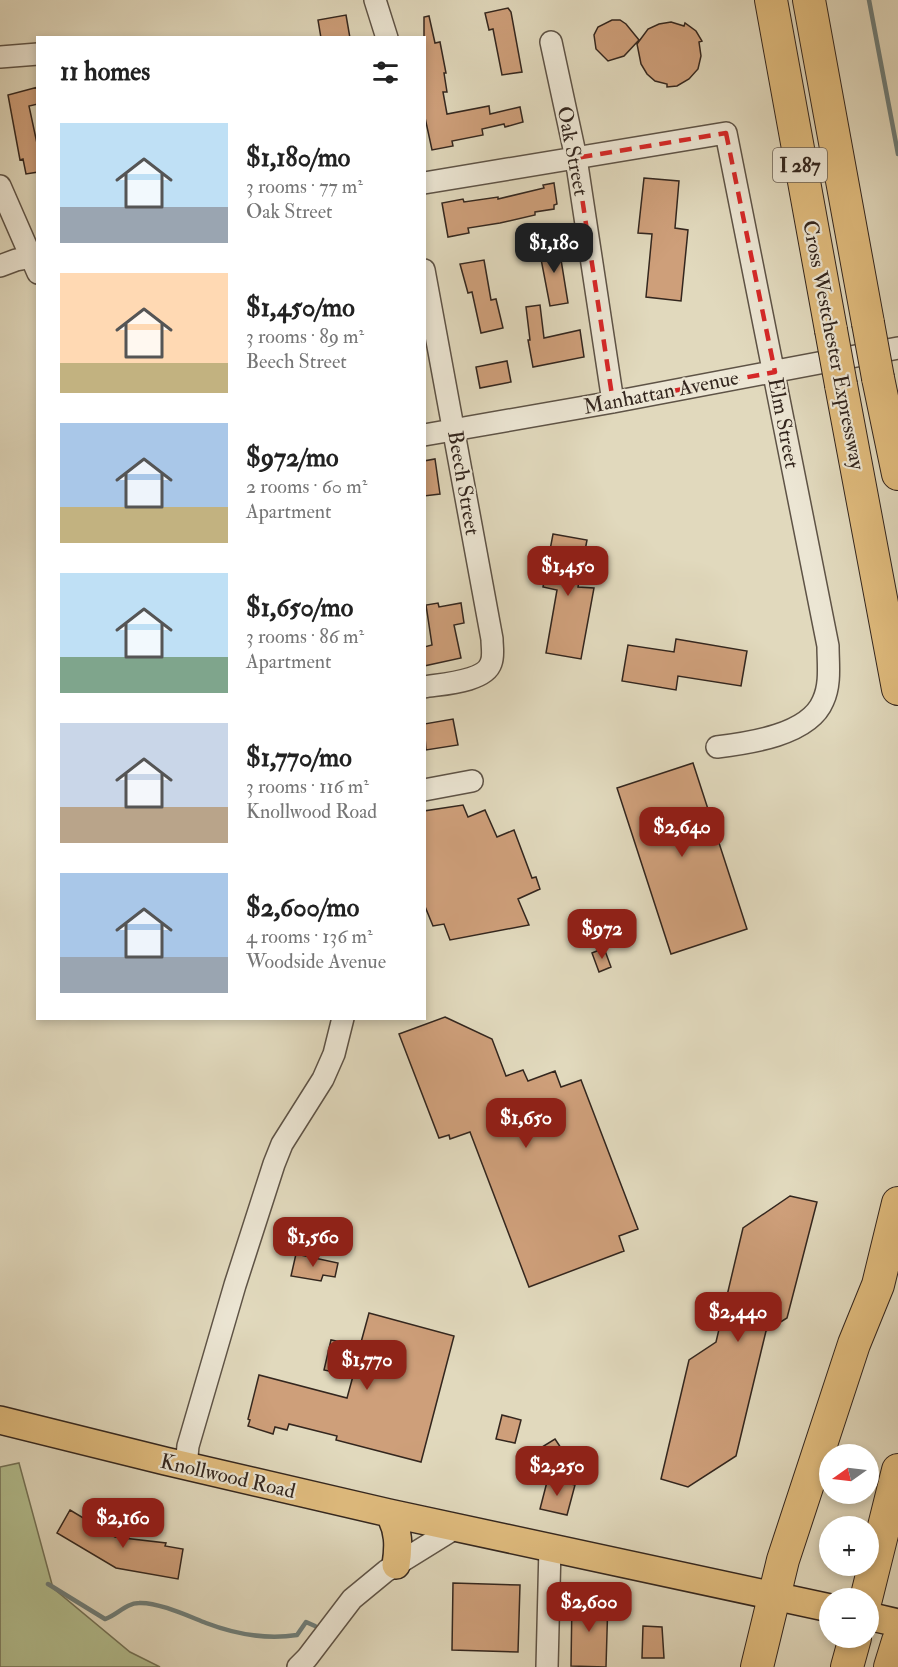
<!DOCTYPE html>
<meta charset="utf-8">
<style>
body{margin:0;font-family:"IM FELL Double Pica",serif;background:#f6f6f6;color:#222;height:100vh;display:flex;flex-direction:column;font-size:22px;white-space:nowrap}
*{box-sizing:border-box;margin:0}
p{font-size:20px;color:#767676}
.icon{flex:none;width:33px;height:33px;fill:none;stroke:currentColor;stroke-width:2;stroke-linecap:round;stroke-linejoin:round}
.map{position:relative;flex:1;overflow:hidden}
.drawer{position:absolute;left:36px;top:36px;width:390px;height:984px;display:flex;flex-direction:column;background:#fff;border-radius:0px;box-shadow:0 3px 9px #0003}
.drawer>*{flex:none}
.needle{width:39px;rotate:256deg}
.controls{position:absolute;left:819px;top:1444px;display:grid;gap:12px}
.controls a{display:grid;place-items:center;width:60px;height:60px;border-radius:50%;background:#fff;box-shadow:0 3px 9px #0003;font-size:30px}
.price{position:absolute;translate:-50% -51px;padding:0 14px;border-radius:12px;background:#8f2418;color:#fff;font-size:20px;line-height:39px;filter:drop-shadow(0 2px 3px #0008)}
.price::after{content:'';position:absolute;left:50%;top:36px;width:18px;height:14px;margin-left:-9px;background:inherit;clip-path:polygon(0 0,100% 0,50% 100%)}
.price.active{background:#222;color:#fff}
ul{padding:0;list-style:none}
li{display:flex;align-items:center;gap:18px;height:150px;padding:0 24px}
li span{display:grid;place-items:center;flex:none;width:168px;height:120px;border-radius:0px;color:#555}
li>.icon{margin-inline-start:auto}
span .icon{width:72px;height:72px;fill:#fffc;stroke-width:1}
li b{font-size:26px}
h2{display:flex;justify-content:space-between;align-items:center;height:72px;padding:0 24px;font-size:26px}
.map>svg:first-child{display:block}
.green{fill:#b3bf90;stroke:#737257;stroke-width:1.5}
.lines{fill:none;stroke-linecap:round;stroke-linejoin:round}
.stream{stroke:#6e7e7a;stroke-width:4.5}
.building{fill:#ce9f7a;stroke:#33261e;stroke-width:1.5}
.minor-casing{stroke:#5e5346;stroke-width:24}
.major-casing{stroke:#33261e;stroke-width:30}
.highway-casing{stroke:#33261e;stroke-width:34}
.minor{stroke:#ece6d4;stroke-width:21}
.major{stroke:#e0bc7e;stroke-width:27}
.highway{stroke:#e0bc7e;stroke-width:32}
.highway-bridge-casing{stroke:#33261e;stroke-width:34;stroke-linecap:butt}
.highway-bridge{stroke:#e0bc7e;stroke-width:32}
.marked{fill:none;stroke:#d62828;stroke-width:4.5;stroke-dasharray:12 8;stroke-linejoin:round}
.labels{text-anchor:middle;stroke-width:4.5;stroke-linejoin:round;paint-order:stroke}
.shield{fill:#ece6d4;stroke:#6a6055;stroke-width:1.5}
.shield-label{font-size:20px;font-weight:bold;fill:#33261e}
.street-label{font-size:21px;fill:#33261e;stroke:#ece6d4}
</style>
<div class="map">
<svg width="898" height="1667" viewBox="0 0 898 1667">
<rect width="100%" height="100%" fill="#e1d9bd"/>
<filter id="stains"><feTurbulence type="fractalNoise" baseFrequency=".00333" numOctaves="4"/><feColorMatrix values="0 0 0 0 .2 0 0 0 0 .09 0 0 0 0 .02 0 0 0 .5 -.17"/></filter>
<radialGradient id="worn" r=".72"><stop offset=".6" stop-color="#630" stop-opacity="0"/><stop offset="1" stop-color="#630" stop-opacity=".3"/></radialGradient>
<path class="green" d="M19 1463 53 1588 130 1652 160 1667H0V1467Z"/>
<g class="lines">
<path class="stream" d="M869 0 898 154
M48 1584 105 1619C117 1615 126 1603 139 1603 158 1602 188 1616 206 1623 235 1634 265 1640 297 1635L306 1622 315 1626"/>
</g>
<path class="building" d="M508 8 511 12 522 72 502 75 493 29 489 30 485 13Z
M346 15 350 38H321L318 20Z
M429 16 435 43 440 42 446 73H444L447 92H443L447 114 489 106 490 114 520 107 523 122 505 127 504 124 482 129 483 135 452 141 453 146 432 150 424 113V17Z
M612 20H620L626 24 639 40 624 56 608 61 596 49 594 35 598 27Z
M671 22 684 26 685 23 696 31 702 41 699 42 701 56 698 69 689 79 677 86 667 87V84L655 81 647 74 641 64 637 44 648 29 659 24Z
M38 87V104L29 106 38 148V172L26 174 23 159 20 160 8 95Z
M644 178 679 181 675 228 688 230 681 301 646 297 652 234 638 233Z
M554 183 557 204 554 205V209L535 212V215L500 223 468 228 469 233 448 237 442 203 463 199 464 202 498 197V199L544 188 543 185Z
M558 241 568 303 550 306 541 259 543 258 541 244Z
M484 260 491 300 496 299 503 328 481 333 472 292 468 293 460 264Z
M540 305 544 338 580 330 584 357 533 367 528 340H530L526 307Z
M507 361 511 382 480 388 476 367Z
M435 459 440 494 424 496V461Z
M553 534 587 540 578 587 594 588 581 659 546 653 557 590 543 587Z
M438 603 439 607 461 603 464 623 454 625 461 658 424 666V647L432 645 426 605Z
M676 639 747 651 741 686 678 676 676 690 622 681 628 645 674 652Z
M453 719 458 745 426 750 424 724Z
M693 763 747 929 671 954 617 788Z
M463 805 468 817 485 810 497 837 514 830 532 878 536 877 540 889 518 899 529 925 450 940 444 924 433 926 424 904V811Z
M604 948 611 967 599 972 592 953Z
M445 1017 492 1039 506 1076 523 1070 528 1081 555 1071 561 1087 581 1080 638 1229 619 1236 624 1251 529 1287 470 1132 450 1139 449 1135 439 1138 399 1034Z
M790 1196 817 1202 787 1318 766 1331 736 1456 688 1487 661 1479 689 1360 716 1342 743 1228Z
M296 1254 338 1263 335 1277 323 1275 321 1281 291 1276Z
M369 1313 454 1336 421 1462 336 1440 337 1436 289 1424 287 1430 275 1427 273 1434 248 1426 250 1420 248 1419 259 1375 347 1398 353 1376 324 1370 331 1340 360 1346Z
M502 1415 521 1420 515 1443 496 1439Z
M555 1439 565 1454 530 1476 521 1460Z
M548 1478 575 1485 567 1515 540 1509Z
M70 1510 115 1537 166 1543 165 1546 183 1549 178 1579 116 1568 57 1533Z
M453 1583 520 1585 518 1652 452 1650Z
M572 1599H608L606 1667 571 1666Z
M643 1626 662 1627 664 1658H642Z"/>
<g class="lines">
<g class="minor-casing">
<path id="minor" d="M375 0 387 38
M551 42 576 158 613 402
M0 57 38 54
M424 183 726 133 828 646C828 664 831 684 823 701 809 735 749 743 717 747
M0 186 38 273
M0 266 16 260 38 256
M424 270 492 639C492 647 494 656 491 663 485 682 441 684 424 687
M424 435 613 402 898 348
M424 790 472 781
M186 1466 188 1446 235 1285 274 1164 282 1144 323 1079 334 1054 343 1018
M298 1667 307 1658 352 1599 386 1571 457 1527
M547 1667 550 1547"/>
</g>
<g class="major-casing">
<path id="major" d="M0 1420 165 1461 389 1513 830 1608
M389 1513C399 1530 399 1546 396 1565
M868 1616 898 1623"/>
</g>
<g class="highway-casing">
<path id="highway" d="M771 0 831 330
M809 0 868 323
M878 378 898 474
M841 385 898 689
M866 1599 898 1470
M757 1667 783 1560 854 1344 878 1285 898 1203
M847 1667 855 1638
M890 1667 898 1641"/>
</g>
<use href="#minor" class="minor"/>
<use href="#major" class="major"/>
<use href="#highway" class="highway"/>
<g class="highway-bridge-casing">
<path id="highway-bridge" d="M868 323 878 378
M831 330 841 385"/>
</g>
<use href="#highway-bridge" class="highway-bridge"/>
</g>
<path class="marked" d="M726 133 775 372 613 402 576 158Z"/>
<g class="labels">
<rect class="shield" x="773" y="148" width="54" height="34" rx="4.5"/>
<g class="shield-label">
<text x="800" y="172">I 287</text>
</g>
<g class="street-label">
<text transform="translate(573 151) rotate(79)" y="7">Oak Street</text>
<text transform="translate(834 345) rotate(79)" y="7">Cross Westchester Expressway</text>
<text transform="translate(661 392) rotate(-11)" y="7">Manhattan Avenue</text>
<text transform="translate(784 423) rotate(79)" y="7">Elm Street</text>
<text transform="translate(464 483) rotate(80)" y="7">Beech Street</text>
<text transform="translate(228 1476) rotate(13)" y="7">Knollwood Road</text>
</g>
</g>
<rect width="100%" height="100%" filter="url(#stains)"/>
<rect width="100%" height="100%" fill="url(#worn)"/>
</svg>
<div class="controls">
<a><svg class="needle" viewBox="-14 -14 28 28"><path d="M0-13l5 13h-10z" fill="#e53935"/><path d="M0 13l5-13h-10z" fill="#767676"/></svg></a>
<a>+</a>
<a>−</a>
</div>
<b class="price active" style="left:554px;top:274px">$1,180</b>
<b class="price" style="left:568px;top:597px">$1,450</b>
<b class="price" style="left:682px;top:858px">$2,640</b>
<b class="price" style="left:602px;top:960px">$972</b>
<b class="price" style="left:526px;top:1149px">$1,650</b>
<b class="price" style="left:313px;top:1268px">$1,560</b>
<b class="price" style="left:738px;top:1343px">$2,440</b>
<b class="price" style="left:367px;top:1391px">$1,770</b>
<b class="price" style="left:557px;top:1497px">$2,250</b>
<b class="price" style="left:123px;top:1549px">$2,160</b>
<b class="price" style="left:589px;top:1633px">$2,600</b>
<section class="drawer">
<h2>11 homes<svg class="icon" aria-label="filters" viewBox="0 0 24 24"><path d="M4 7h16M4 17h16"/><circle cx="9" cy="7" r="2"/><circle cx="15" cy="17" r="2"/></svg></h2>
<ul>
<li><span style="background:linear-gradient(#bfe0f5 70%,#9aa5b1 0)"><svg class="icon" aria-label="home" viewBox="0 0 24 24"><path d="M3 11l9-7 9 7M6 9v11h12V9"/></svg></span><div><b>$1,180/mo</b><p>3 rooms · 77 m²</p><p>Oak Street</p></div></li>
<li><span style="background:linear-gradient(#ffd9b3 75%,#c2b280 0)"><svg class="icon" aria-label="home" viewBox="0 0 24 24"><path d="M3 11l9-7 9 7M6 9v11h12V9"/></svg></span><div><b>$1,450/mo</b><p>3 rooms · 89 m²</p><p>Beech Street</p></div></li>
<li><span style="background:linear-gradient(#a9c7e8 70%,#c2b280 0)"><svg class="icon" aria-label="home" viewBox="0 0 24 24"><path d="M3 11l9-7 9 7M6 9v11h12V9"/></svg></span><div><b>$972/mo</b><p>2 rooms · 60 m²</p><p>Apartment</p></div></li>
<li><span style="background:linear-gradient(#bfe0f5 70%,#7fa58c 0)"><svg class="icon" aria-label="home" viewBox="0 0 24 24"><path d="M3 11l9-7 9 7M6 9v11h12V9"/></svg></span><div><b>$1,650/mo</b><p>3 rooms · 86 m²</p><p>Apartment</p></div></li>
<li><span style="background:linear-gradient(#c9d6e8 70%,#b9a48a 0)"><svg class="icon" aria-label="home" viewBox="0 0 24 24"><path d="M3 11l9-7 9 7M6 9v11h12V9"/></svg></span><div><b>$1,770/mo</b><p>3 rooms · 116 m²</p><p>Knollwood Road</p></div></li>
<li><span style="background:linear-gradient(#a9c7e8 70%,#9aa5b1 0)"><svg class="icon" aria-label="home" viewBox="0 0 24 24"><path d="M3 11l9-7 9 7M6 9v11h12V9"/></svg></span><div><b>$2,600/mo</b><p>4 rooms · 136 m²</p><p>Woodside Avenue</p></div></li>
</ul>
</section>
</div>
